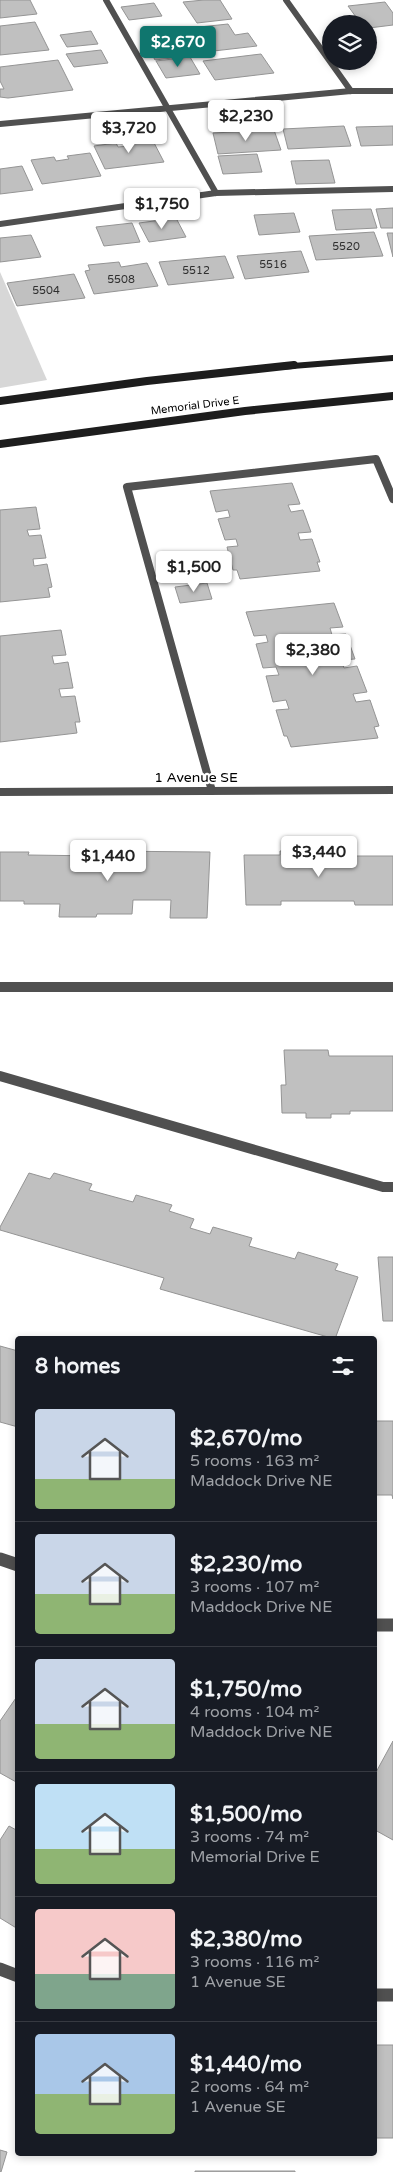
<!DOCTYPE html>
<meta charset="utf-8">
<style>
body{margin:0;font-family:"Varela Round",sans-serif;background:#242831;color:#f1f3f6;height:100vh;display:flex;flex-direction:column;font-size:19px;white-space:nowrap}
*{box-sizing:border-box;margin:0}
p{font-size:16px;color:#9ea1a6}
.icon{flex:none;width:28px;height:28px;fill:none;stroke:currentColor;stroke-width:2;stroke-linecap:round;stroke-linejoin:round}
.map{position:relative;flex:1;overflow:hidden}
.details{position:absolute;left:15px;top:1336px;width:362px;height:820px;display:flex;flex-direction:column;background:#171b24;border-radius:5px;box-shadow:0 2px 8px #0003}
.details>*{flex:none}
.tools{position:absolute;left:322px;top:15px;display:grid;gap:10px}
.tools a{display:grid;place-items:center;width:55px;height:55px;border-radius:50%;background:#171b24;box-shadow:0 2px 8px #0003;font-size:25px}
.price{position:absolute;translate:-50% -42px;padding:0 11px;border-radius:5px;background:#fff;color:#222;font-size:16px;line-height:32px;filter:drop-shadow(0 1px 2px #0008)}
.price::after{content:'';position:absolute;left:50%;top:30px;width:15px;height:11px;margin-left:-8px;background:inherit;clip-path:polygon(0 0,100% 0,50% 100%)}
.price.active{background:#0f766e;color:#fff}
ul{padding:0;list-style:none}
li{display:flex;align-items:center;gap:15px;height:125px;padding:0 20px}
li+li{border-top:1px solid #363941}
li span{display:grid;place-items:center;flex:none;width:140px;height:100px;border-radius:5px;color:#555}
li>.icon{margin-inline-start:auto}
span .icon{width:60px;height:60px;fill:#fffc;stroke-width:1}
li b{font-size:21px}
h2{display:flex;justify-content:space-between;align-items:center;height:60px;padding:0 20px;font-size:21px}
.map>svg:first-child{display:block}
.green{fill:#d7d7d7}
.building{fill:#c0c0c0;stroke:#949494}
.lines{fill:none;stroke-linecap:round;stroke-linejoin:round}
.lane-far3{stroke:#505050;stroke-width:6}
.lane-far2{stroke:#505050;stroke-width:8}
.lane-far1{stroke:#505050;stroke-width:10}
.lane{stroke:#505050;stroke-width:13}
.street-far2{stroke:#505050;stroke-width:6}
.street-far1{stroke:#505050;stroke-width:8}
.street{stroke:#505050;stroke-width:13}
.secondary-far1{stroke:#1d1d1d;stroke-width:6}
.secondary{stroke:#1d1d1d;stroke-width:8}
.labels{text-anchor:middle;stroke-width:4.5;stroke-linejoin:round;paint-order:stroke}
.number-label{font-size:11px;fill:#303030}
.far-street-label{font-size:11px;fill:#000;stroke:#fff}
.street-label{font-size:14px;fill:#000;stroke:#fff}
</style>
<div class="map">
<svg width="393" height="2172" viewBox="0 0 393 2172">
<rect width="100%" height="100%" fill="#fff"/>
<path class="green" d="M0 272 47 380 0 388Z"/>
<path class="building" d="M0 0H30L37 14 0 18Z
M204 0H220L232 19 197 23 183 2Z
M385 2 393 13V25L369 28V24H357L352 18 356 17 348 6Z
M154 3 162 16 129 20 121 7Z
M35 22 49 50 0 55V26Z
M228 24 235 35 248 33 257 46 205 52 190 28Z
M91 31 98 44 67 47 60 35Z
M182 43 189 56 155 60 148 47Z
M101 50 108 63 74 67 66 54Z
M261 54 274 73 215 80 203 61Z
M190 57 200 74 166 78 156 61Z
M58 60 73 90 8 98 0 97V89H4L0 81V67Z
M344 126 351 146 288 149 283 129Z
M393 126V145L361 146 356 127Z
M274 130 281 150 218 154 213 133Z
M152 139 164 162 105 169 94 146 116 143 118 147 130 146 129 142Z
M90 153 101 176 42 184 31 160 54 157 56 161 69 159 67 156Z
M257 154 262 172 223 174 218 156Z
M329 160 335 183 296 184 291 161Z
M22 166 33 190 0 194V169Z
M393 208V228H381L376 209Z
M371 209 377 228 336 230 332 210Z
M294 213 300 232 259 235 254 215Z
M176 218 186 237 149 242 139 223Z
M132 223 140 242 104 246 96 227Z
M374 232 383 256 316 260 309 236Z
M387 233H393V257Z
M31 235 41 257 0 262V238Z
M301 251 309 272 245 279 237 256Z
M225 256 234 278 168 285 159 262Z
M119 262 121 267 147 263 158 286 94 294 85 271 90 270 88 265Z
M74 274 85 298 17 306 7 283Z
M292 483 300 504 288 505 291 512 303 510 311 532 298 533 300 540 312 539 320 562H317L320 571 240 579 237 570H233L227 547 238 546 236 539 225 540 218 519 230 517 228 510 216 512 210 491Z
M36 507 40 529 27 530 29 536 41 535 46 558 33 559 34 566 47 564 52 587 48 588 50 597 0 602V510Z
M207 583 212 599 180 603 175 587Z
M334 603 343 627 330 628 332 635 346 634 355 659 341 660 344 668 357 666 367 692 353 694 356 702 370 700 379 726 374 727 378 738 291 747 287 736H284L276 710 289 709 286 700 273 702 266 676 279 675 276 667 263 668 256 644 268 642 266 635 254 636 246 612Z
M61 630 66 655 52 656 54 664 68 662 73 688 59 689 61 697 75 696 80 722H75L77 733 0 742V636Z
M100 851 210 852 207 918H170L171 900H133L132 914H97L96 917H59L60 904H24V901H0V852H29L28 855 100 856Z
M280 851H351L352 856H393V905H355L354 901H281V905H246L244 855H280Z
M284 1050H328L329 1056H393V1111H350V1114H331V1118H306V1113H282L281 1085H286Z
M29 1173 50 1179 54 1173 92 1184 89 1190 133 1202 136 1195 172 1205 169 1211 194 1219 190 1228 210 1234 213 1227 252 1238 249 1246 295 1259 298 1252 338 1264 335 1270 358 1277 335 1339 160 1289 164 1278 0 1230V1227Z
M378 1257H393V1321H383Z
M0 1346 18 1351V1427L0 1422Z
M375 1421H393V1499L392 1495H375Z
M18 1695V1783L0 1773V1721Z
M393 1741V1840L375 1830V1774Z
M9 1826 18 1831V1929L0 1918V1840Z
M375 2045H393V2138H375Z
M0 2150 7 2152 1 2172H0Z
M195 2171H295V2172H195Z"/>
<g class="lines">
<path class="lane-far3" d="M106 0 216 193
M0 224 216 193 393 189"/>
<path class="lane-far2" d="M212 791 127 487 376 459 393 499"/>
<path class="lane-far1" d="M0 987H393
M0 1076 383 1187H393"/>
<path class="lane" d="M0 1969 18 1976
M375 1995H393"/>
<path class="street-far2" d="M286 0 351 91
M0 124 351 91H393"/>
<path class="street-far1" d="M0 792 393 790"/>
<path class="street" d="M0 1559 18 1565
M375 1625H393"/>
<path class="secondary-far1" d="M280 367 393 358"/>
<path class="secondary" d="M0 401 147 381 294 365
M0 444 245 411 393 396"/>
</g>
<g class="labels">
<g class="number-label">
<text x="346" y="250">5520</text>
<text x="273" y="268">5516</text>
<text x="196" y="274">5512</text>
<text x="121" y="283">5508</text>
<text x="46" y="294">5504</text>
</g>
<g class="far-street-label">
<text transform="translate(195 405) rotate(-7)" y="4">Memorial Drive E</text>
</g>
<g class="street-label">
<text x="196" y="782">1 Avenue SE</text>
</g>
</g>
</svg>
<div class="tools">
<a><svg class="icon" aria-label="layers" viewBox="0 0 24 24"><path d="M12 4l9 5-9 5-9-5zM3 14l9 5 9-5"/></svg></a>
</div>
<b class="price active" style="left:178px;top:68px">$2,670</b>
<b class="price" style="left:246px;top:142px">$2,230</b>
<b class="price" style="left:129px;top:154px">$3,720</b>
<b class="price" style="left:162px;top:230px">$1,750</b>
<b class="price" style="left:194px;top:593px">$1,500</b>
<b class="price" style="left:313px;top:676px">$2,380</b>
<b class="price" style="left:319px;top:878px">$3,440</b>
<b class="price" style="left:108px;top:882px">$1,440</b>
<section class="details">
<h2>8 homes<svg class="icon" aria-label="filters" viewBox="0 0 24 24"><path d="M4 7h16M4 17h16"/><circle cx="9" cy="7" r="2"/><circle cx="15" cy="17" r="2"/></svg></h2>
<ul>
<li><span style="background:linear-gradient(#c9d6e8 70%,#8fb573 0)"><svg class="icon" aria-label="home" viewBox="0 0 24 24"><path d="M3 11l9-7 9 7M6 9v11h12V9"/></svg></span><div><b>$2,670/mo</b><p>5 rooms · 163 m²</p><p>Maddock Drive NE</p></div></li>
<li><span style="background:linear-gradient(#c9d6e8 60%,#8fb573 0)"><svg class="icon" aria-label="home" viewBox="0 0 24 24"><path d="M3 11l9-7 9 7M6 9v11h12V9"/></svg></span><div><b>$2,230/mo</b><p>3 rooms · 107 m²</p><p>Maddock Drive NE</p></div></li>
<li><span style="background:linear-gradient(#c9d6e8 65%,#8fb573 0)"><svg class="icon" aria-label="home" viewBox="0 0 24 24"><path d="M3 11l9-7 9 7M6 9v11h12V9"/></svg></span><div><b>$1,750/mo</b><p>4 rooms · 104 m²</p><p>Maddock Drive NE</p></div></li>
<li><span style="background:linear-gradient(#bfe0f5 65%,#8fb573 0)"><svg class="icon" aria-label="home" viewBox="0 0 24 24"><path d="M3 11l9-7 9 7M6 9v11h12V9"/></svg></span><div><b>$1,500/mo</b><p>3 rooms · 74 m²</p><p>Memorial Drive E</p></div></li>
<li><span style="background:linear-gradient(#f6c9c9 65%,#7fa58c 0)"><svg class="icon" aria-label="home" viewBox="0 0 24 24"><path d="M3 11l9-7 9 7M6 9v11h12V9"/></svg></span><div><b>$2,380/mo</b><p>3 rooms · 116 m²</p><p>1 Avenue SE</p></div></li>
<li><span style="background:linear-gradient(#a9c7e8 60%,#8fb573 0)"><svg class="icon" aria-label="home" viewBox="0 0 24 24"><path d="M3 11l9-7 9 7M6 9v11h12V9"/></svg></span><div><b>$1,440/mo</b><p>2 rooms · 64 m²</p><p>1 Avenue SE</p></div></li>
</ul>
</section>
</div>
